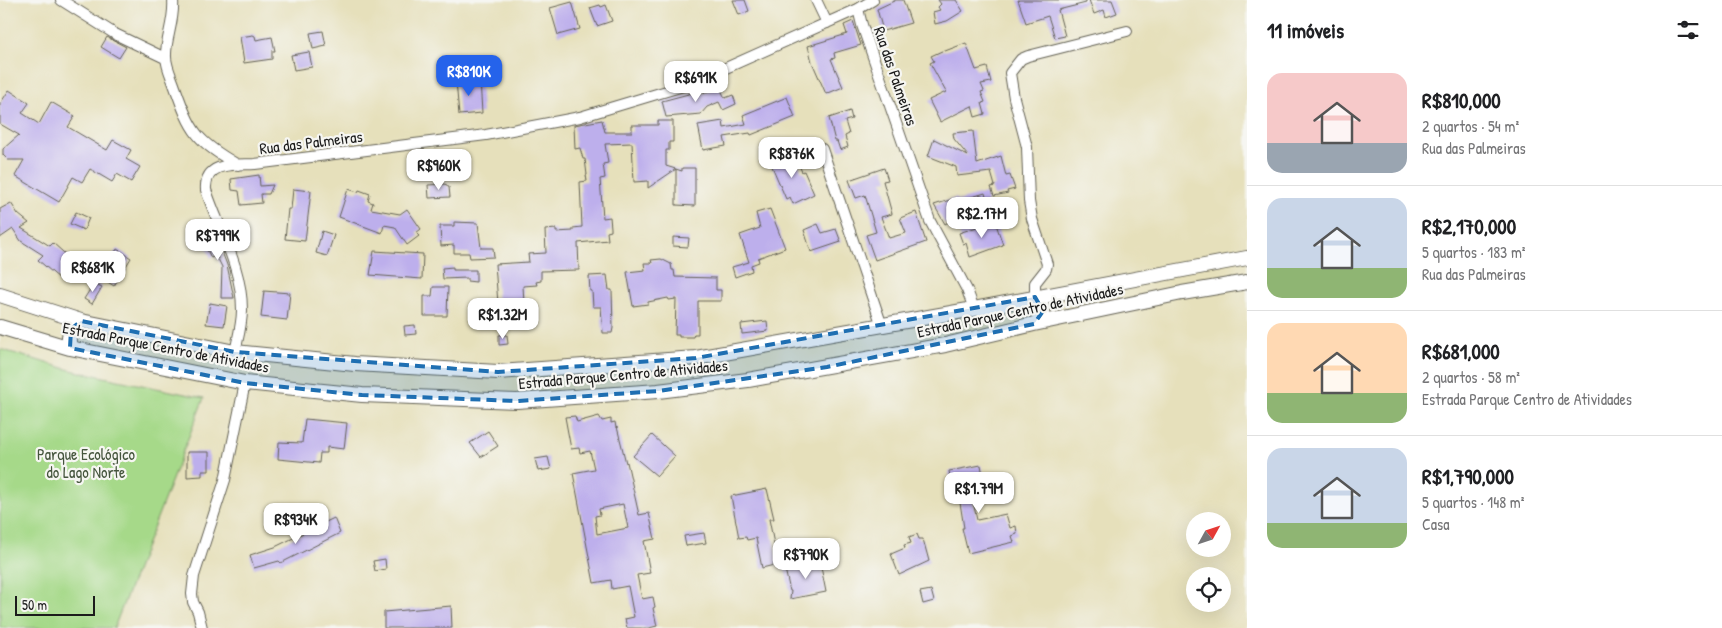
<!DOCTYPE html>
<html lang="pt">
<meta charset="utf-8">
<style>
body{margin:0;font-family:"Patrick Hand",sans-serif;background:#f2f2f2;color:#202124;height:100vh;display:flex;flex-direction:column;font-size:19px;white-space:nowrap}
*{box-sizing:border-box;margin:0}
p{font-size:16px;color:#757577}
.icon{flex:none;width:28px;height:28px;fill:none;stroke:currentColor;stroke-width:2;stroke-linecap:round;stroke-linejoin:round}
.map{position:relative;flex:1;overflow:hidden}
.side{display:flex;flex-direction:column;background:#fff;width:475px}
.side>*{flex:none}
.needle{width:32px;rotate:50deg}
.controls{position:absolute;left:1186px;top:512px;display:grid;gap:10px}
.controls a{display:grid;place-items:center;width:45px;height:45px;border-radius:50%;background:#fff;box-shadow:0 5px 20px #0002;font-size:25px}
.scale{position:absolute;left:15px;bottom:12px;width:80px;box-sizing:border-box;padding-left:5px;border:2px solid #1c1c1c;border-top:0;font-size:14px;line-height:18px;white-space:nowrap;color:#1c1c1c;-webkit-text-stroke:4px #f6f6f2;paint-order:stroke}
.price{position:absolute;translate:-50% -42px;padding:0 11px;border-radius:10px;background:#fff;color:#222;font-size:16px;line-height:32px;filter:drop-shadow(0 1px 2px #0008)}
.price::after{content:'';position:absolute;left:50%;top:30px;width:15px;height:11px;margin-left:-8px;background:inherit;clip-path:polygon(0 0,100% 0,50% 100%)}
.price.current{background:#2563eb;color:#fff}
ul{padding:0;list-style:none}
li{display:flex;align-items:center;gap:15px;height:125px;padding:0 20px}
li+li{border-top:1px solid #e0e0e0}
li span{display:grid;place-items:center;flex:none;width:140px;height:100px;border-radius:15px;color:#555}
li>.icon{margin-inline-start:auto}
span .icon{width:60px;height:60px;fill:#fffc;stroke-width:1}
li b{font-size:21px}
h2{display:flex;justify-content:space-between;align-items:center;height:60px;padding:0 20px;font-size:21px}
main{display:flex;flex:1;min-height:0}
.map>svg:first-child{display:block}
.green{fill:#a6d989;stroke:#617a52}
.building{fill:#bdafec;fill-rule:evenodd}
.lines{fill:none;stroke-linecap:round;stroke-linejoin:round}
.street-casing{stroke:#636154;stroke-width:12}
.secondary-casing{stroke:#636154;stroke-width:16}
.street{stroke:#fff;stroke-width:10}
.secondary{stroke:#fff;stroke-width:14}
.marked{fill:#1f6fb2;fill-opacity:0.2;stroke:#1f6fb2;stroke-width:4;stroke-dasharray:10 6;stroke-linejoin:round}
.labels{text-anchor:middle;stroke-width:4.5;stroke-linejoin:round;paint-order:stroke}
.street-label{font-size:16px;fill:#1c1c1c;stroke:#f6f6f2}
.park-label{font-size:16px;fill:#45553d;stroke:#f6f6f2}
</style>
<main>
<div class="map">
<svg width="1247" height="628" viewBox="0 0 1247 628">
<rect width="100%" height="100%" fill="#f6f6f2"/>
<filter id="ink" filterUnits="userSpaceOnUse"><feTurbulence type="fractalNoise" baseFrequency=".02" numOctaves="2"/><feDisplacementMap in="SourceGraphic" scale="10" xChannelSelector="R" yChannelSelector="G"/><feConvolveMatrix kernelMatrix="1 2 1 2 8 2 1 2 1" color-interpolation-filters="sRGB"/></filter>
<filter id="wash" filterUnits="userSpaceOnUse"><feTurbulence type="fractalNoise" baseFrequency=".0096" numOctaves="4" result="noise"/><feDisplacementMap in="SourceGraphic" scale="20" xChannelSelector="R" yChannelSelector="G"/><feGaussianBlur stdDeviation="1.12" result="paint"/><feColorMatrix in="noise" values="0 0 0 0 0 0 0 0 0 0 0 0 0 0 0 0 0 1.4 0 .05"/><feComposite in="paint" operator="in"/></filter>
<g filter="url(#wash)">
<rect width="100%" height="100%" fill="#e6e0bb"/>
<path class="green" d="M0 349 70 370 204 398 114 628H0Z"/>
<g id="blocks">
<path class="building" d="M733 0H745L749 11 739 15Z
M896 0H903L911 23 883 31 877 9Z
M938 0H956L963 11 947 21 935 24 933 12 940 10 938 7 941 4Z
M1018 0H1086V3L1058 10 1065 36 1055 38 1048 16 1026 23Z
M1089 0H1112L1117 13 1106 17 1104 10 1094 14Z
M572 2 580 29 558 35 550 8Z
M600 5 601 7 606 5 612 21 597 26 590 8Z
M853 21 861 45 834 53 835 58 831 59 843 87 826 94 812 62 808 46 847 34 844 25Z
M323 31 326 46 313 49 310 33Z
M253 35 255 36 256 40 272 37 275 51H272V59L244 63 240 37Z
M107 37 126 47 119 58 101 47Z
M966 43 976 70 987 67 991 82 981 84 984 91 981 92 985 102 982 103 985 114 975 117 972 106 940 122 929 100 946 92 930 63 934 61 931 56 944 50 945 51Z
M309 52 312 67 294 70 291 55Z
M480 79 482 113 459 115 456 81Z
M719 86 725 98 733 95 736 104 723 110 719 102 707 107 701 114 666 117 662 101 696 92V96Z
M9 90 29 103 22 113 39 124 51 102 75 116 68 127 107 150 113 140 131 150 126 159 140 167 131 182 117 174 112 182 90 169 82 182 73 177 59 202 15 176 24 160H8L3 155V149L19 135 0 124V104Z
M787 97 795 117 751 135 750 133 724 137 726 146 703 150 698 125 723 121 724 128 746 124 743 115Z
M850 111 852 119 845 121 849 134 845 136 848 147 840 150 837 141H835L829 118Z
M602 120 605 132H632V125H658V121H673V142H669V150H666V166L682 171V168H695V206L676 205V169L648 188V181L634 182 632 143 605 144 608 163 603 164 605 178 600 179 603 218 610 217 611 228V231L607 232 608 240 578 243 579 270 541 271V281L536 282 537 285 523 286 524 303 498 304 495 264 529 262 528 254 546 253 545 230 556 229V232L573 231V228L582 227 580 182 587 181 586 175H587L585 159H583L580 148 575 149 574 125Z
M973 131 977 164 1001 156 1006 176 1010 175 1015 189 1007 191 1008 193 994 196 991 187 995 186 991 172 957 176 956 167 928 156 934 139 968 156 954 139 953 133Z
M794 154 802 172 804 171 814 194 793 204 790 197 786 199 771 164Z
M884 168 888 180 883 181 892 214 881 217 889 238 906 233 900 218 916 212 926 242 875 260 866 235 876 232 865 195 856 198 849 180Z
M259 175 260 186 273 185 269 194H261L262 203 241 205 239 191 232 190 231 179Z
M444 184 447 185 448 187H449L450 197 429 198 428 185Z
M293 189 311 191 305 241 285 239 288 209H291Z
M348 189 358 192 359 190 370 194 368 201 373 203 371 209 400 214 407 209 421 229 416 233 419 236 407 245 395 227 384 225 382 233 339 217Z
M985 193 988 204 970 210 972 213 954 223 952 220 945 224 934 205 956 198 958 201Z
M11 203 18 214 29 223 21 228 50 246 53 243 74 262 60 279 38 260 43 255 21 241 13 229 0 238V209Z
M770 209 785 248 758 258 759 262 751 265 752 271 735 277 732 267 749 262 740 235 760 228 756 213Z
M76 212 89 218 84 230 70 224Z
M995 221 1003 245 970 257 966 243 963 244 959 233Z
M454 222 478 223 481 248H493L494 257 470 258 469 253H454V245L441 246 440 226H454Z
M818 224 822 233 836 229 841 242 811 252 804 230Z
M212 226 227 265 234 298H221L222 267 216 255 211 258 200 235 208 231 207 228Z
M322 231 334 235 327 256 316 253Z
M673 237 689 238 688 247 673 246Z
M117 249 131 258 114 286 100 277Z
M374 251 423 254 422 279 370 275Z
M661 259 671 264 672 270H674L675 277 716 278V290H721V301H698V334H694L693 337H679V335H675L676 299 669 300 668 298 648 302V304L633 306 627 272 645 270 644 263H652L651 260Z
M453 267V270H476V282L467 281V278L443 279 442 268Z
M607 275 609 290H612L613 328 612 333H603L601 307H593L592 291H590L589 276Z
M94 283 102 287 92 304 84 299Z
M433 287H448L447 316H424V296H432Z
M264 291 290 293 287 320 261 317Z
M210 303 227 306 224 326 206 324Z
M767 321 768 331 742 334 741 324Z
M415 325 416 334 405 335 404 326Z
M499 335H507L508 344 499 345Z
M575 416 577 422 599 416 602 421 611 419V423L615 422 616 428 617 427 626 463 627 462 639 515 649 513 655 539 644 541 650 573 637 575 642 599 653 597 655 607 653 608 657 626 649 628H627L625 619 634 617 628 586 612 589 611 580 594 583 573 473 594 469 590 451 580 453 579 448 571 449 565 417ZM623 504 628 528 597 534 595 516 600 515 599 509Z
M305 419 347 423 344 449 327 447V453H320L319 463 278 459 279 442 302 443Z
M488 431 498 446 481 457 470 443Z
M652 435 675 456 657 476 633 456Z
M187 452H209V471H202V476L187 477Z
M548 457 551 469 538 471 535 459Z
M981 465 985 485 970 488 977 520 1006 514 1010 528 1016 526 1017 534 1012 536 1014 542 968 553 962 528H964L958 490H956L954 481H951L949 471Z
M767 489 774 519H769L778 564 762 568 756 538 747 540 746 537 739 538 731 496Z
M334 518 340 533 281 563 279 561 254 568 250 555 275 547Z
M704 533 706 543 686 546 684 536Z
M917 534 919 539H923L929 561 899 575 891 554 905 548 904 545 911 543 909 537Z
M385 559 386 569 375 571 373 561Z
M820 562 826 592 790 599 791 591H790L785 569Z
M931 590 934 601 923 604 920 592Z
M451 606 452 628H384V612Z"/>
</g>
</g>
<g filter="url(#ink)">
<use href="#blocks" fill-opacity="0" stroke="#636154" stroke-width="1"/>
<g class="lines">
<g class="street-casing">
<path id="street" d="M61 0 115 34 165 58
M173 0C175 20 165 40 166 57 166 66 172 78 175 87 191 132 196 141 238 165
M816 0 827 23
M858 9 862 25 930 221 967 290 974 309
M822 149 882 326
M1035 297V283L1046 269 1047 264 1032 219 1029 201 1027 147 1014 98 1010 73 1021 59 1028 56 1127 31
M235 352C238 338 242 324 242 310 242 267 219 229 206 190 204 161 235 165 255 164L486 135 580 117 690 84 858 9 873 0
M202 628 198 612 193 602 192 594 194 576 225 480 245 383"/>
</g>
<g class="secondary-casing">
<path id="secondary" d="M0 295 81 321 235 352 355 364 498 372 696 358 974 309 1247 258
M1034 324 1039 321 1043 311 1040 300 1035 297
M0 327 70 348 245 383 362 395 517 401 658 391 748 380 945 345 1034 324 1182 293 1247 282
M70 348C67 336 70 327 81 321"/>
</g>
<use href="#street" class="street"/>
<use href="#secondary" class="secondary"/>
</g>
</g>
<path class="marked" d="M1035 297 1043 311 1034 324 827 367 658 391 517 401 362 395 245 383 70 348 71 329 81 321 235 352 498 372 696 358Z"/>
<g class="labels">
<g class="street-label">
<text transform="translate(896 76) rotate(71)" y="6">Rua das Palmeiras</text>
<text transform="translate(311 142) rotate(-7)" y="6">Rua das Palmeiras</text>
<text transform="translate(1020 310) rotate(-12)" y="6">Estrada Parque Centro de Atividades</text>
<text transform="translate(166 347) rotate(11)" y="6">Estrada Parque Centro de Atividades</text>
<text transform="translate(623 374) rotate(-5)" y="6">Estrada Parque Centro de Atividades</text>
</g>
<g class="park-label">
<text x="86" y="460">Parque Ecológico<tspan x="86" dy="18">do Lago Norte</tspan></text>
</g>
</g>
</svg>
<div class="controls">
<a><svg class="needle" viewBox="-14 -14 28 28"><path d="M0-13l5 13h-10z" fill="#e53935"/><path d="M0 13l5-13h-10z" fill="#757577"/></svg></a>
<a><svg class="icon" aria-label="locate" viewBox="0 0 24 24"><circle cx="12" cy="12" r="6"/><path d="M12 2v4M12 18v4M2 12h4M18 12h4"/></svg></a>
</div>
<div class="scale">50 m</div>
<b class="price current" style="left:469px;top:97px">R$810K</b>
<b class="price" style="left:696px;top:103px">R$691K</b>
<b class="price" style="left:792px;top:179px">R$876K</b>
<b class="price" style="left:439px;top:191px">R$960K</b>
<b class="price" style="left:982px;top:239px">R$2.17M</b>
<b class="price" style="left:218px;top:261px">R$799K</b>
<b class="price" style="left:93px;top:293px">R$681K</b>
<b class="price" style="left:503px;top:340px">R$1.32M</b>
<b class="price" style="left:979px;top:514px">R$1.79M</b>
<b class="price" style="left:296px;top:545px">R$934K</b>
<b class="price" style="left:806px;top:580px">R$790K</b>
</div>
<section class="side">
<h2>11 imóveis<svg class="icon" aria-label="filters" viewBox="0 0 24 24"><path d="M4 7h16M4 17h16"/><circle cx="9" cy="7" r="2"/><circle cx="15" cy="17" r="2"/></svg></h2>
<ul>
<li><span style="background:linear-gradient(#f6c9c9 70%,#9aa5b1 0)"><svg class="icon" aria-label="home" viewBox="0 0 24 24"><path d="M3 11l9-7 9 7M6 9v11h12V9"/></svg></span><div><b>R$810,000</b><p>2 quartos · 54 m²</p><p>Rua das Palmeiras</p></div></li>
<li><span style="background:linear-gradient(#c9d6e8 70%,#8fb573 0)"><svg class="icon" aria-label="home" viewBox="0 0 24 24"><path d="M3 11l9-7 9 7M6 9v11h12V9"/></svg></span><div><b>R$2,170,000</b><p>5 quartos · 183 m²</p><p>Rua das Palmeiras</p></div></li>
<li><span style="background:linear-gradient(#ffd9b3 70%,#8fb573 0)"><svg class="icon" aria-label="home" viewBox="0 0 24 24"><path d="M3 11l9-7 9 7M6 9v11h12V9"/></svg></span><div><b>R$681,000</b><p>2 quartos · 58 m²</p><p>Estrada Parque Centro de Atividades</p></div></li>
<li><span style="background:linear-gradient(#c9d6e8 75%,#8fb573 0)"><svg class="icon" aria-label="home" viewBox="0 0 24 24"><path d="M3 11l9-7 9 7M6 9v11h12V9"/></svg></span><div><b>R$1,790,000</b><p>5 quartos · 148 m²</p><p>Casa</p></div></li>
</ul>
</section>
</main>
